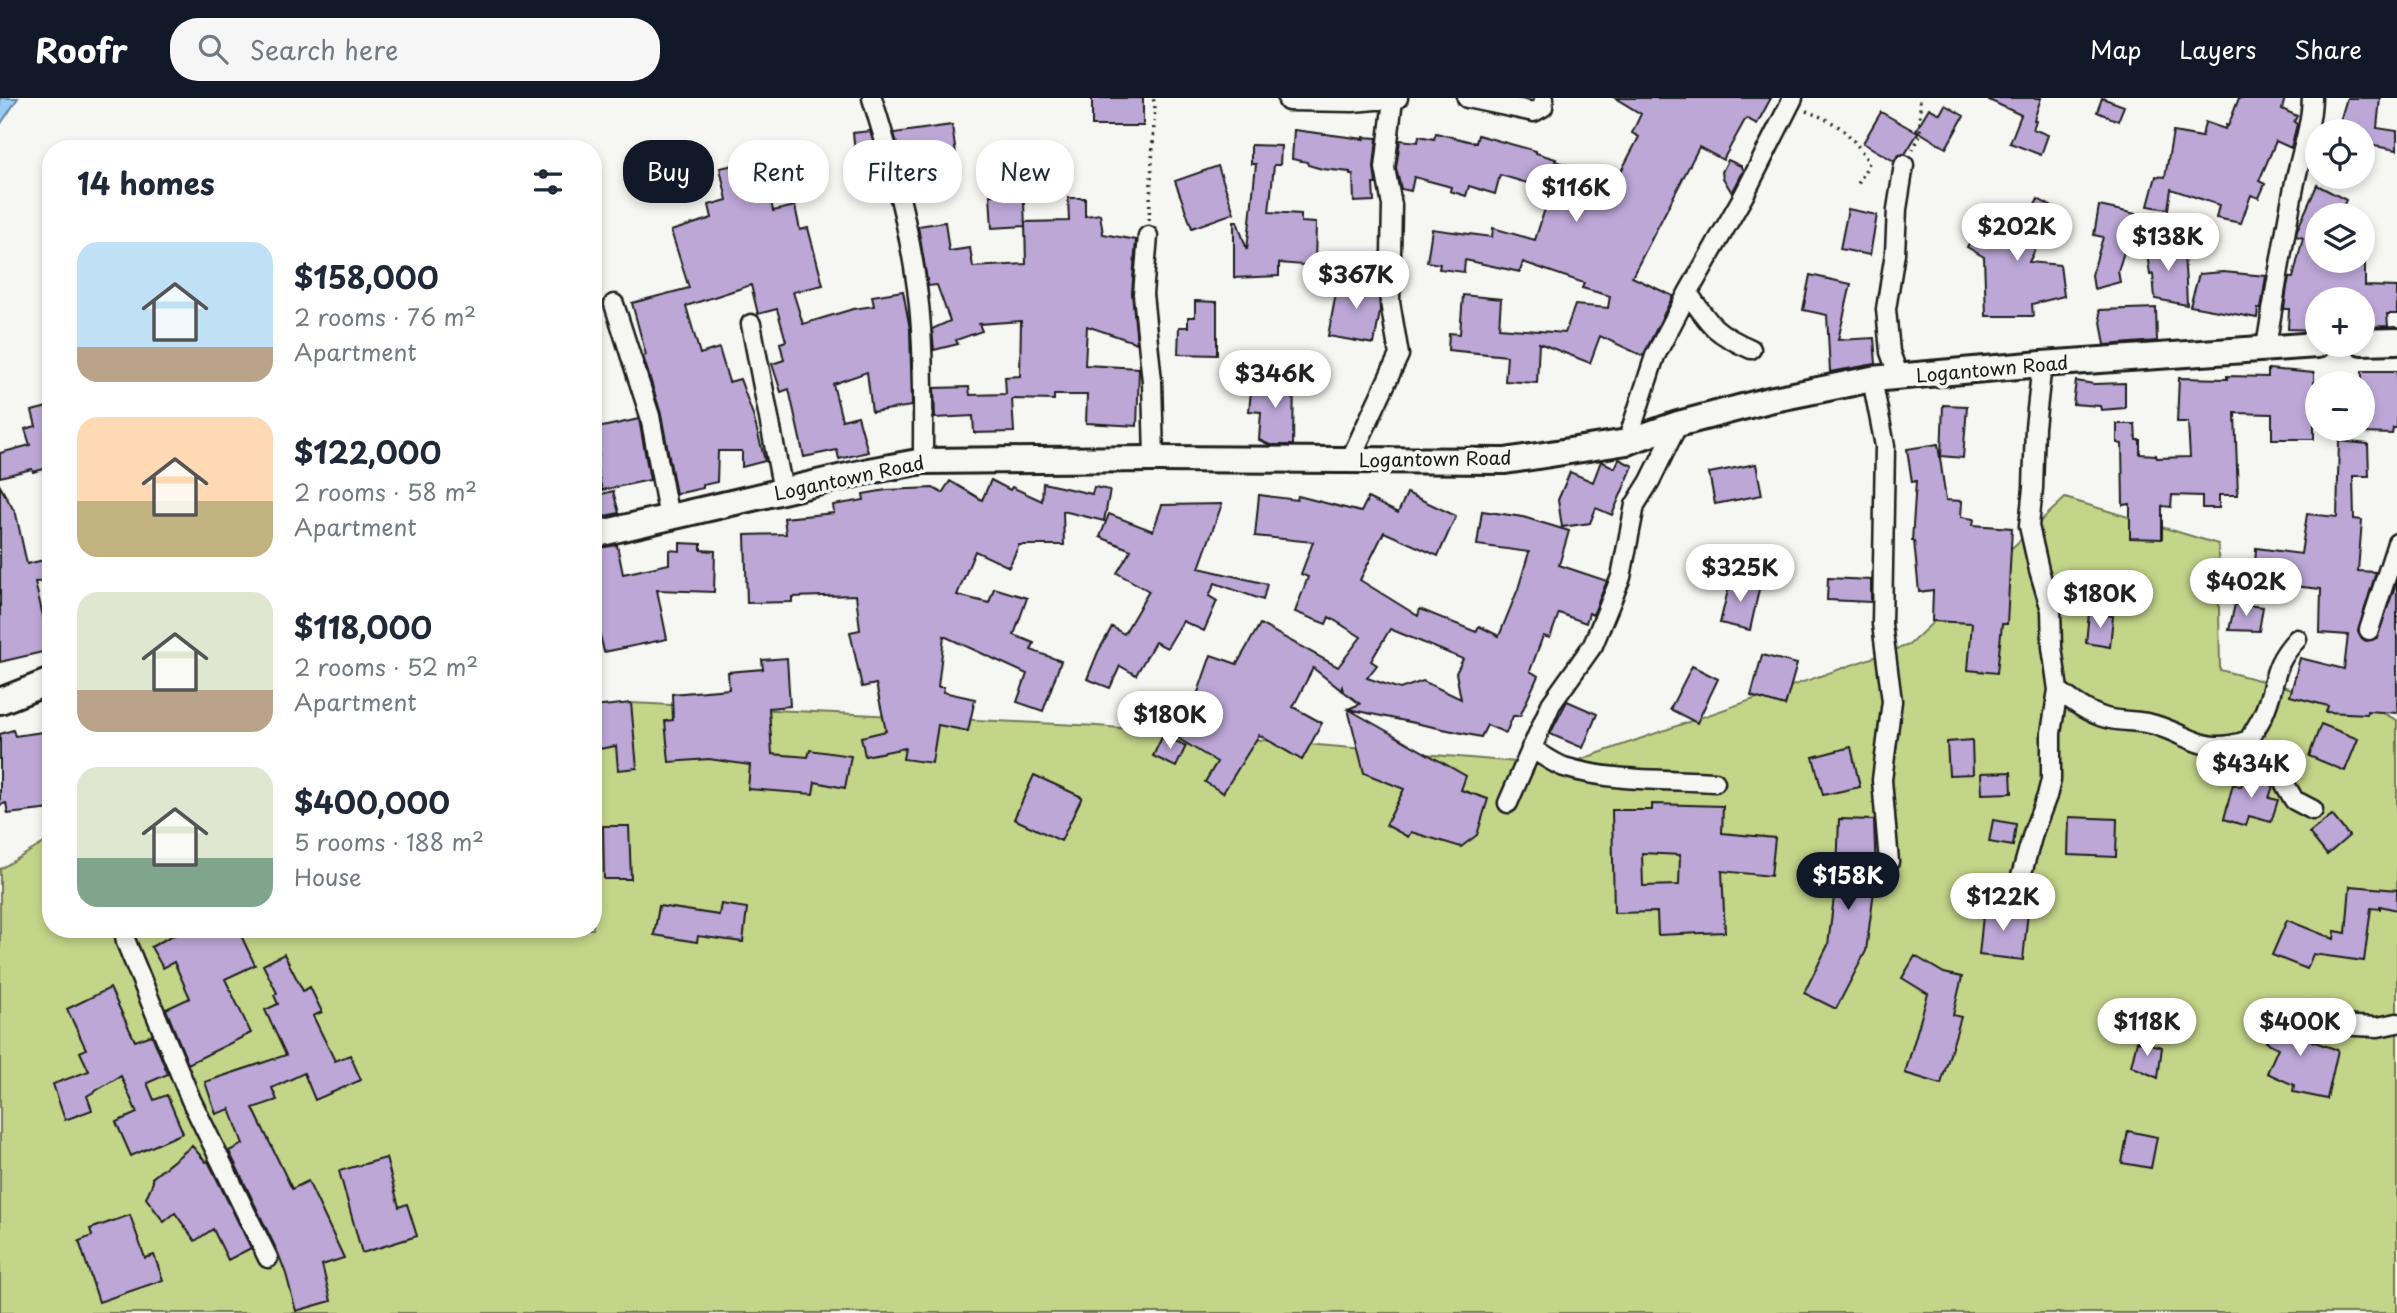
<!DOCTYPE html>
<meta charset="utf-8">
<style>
body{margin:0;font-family:"Playpen Sans",sans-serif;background:#f6f6f7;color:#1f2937;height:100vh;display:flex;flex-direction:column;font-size:26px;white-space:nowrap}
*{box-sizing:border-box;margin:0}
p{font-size:23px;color:#747a83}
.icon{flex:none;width:38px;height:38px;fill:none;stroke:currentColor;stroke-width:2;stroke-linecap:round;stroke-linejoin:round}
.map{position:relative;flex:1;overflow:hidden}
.sheet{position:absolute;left:42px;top:42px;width:560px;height:798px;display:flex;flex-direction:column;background:#fff;border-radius:28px;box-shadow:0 4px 10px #0003}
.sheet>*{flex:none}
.top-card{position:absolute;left:623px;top:42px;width:665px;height:63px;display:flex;gap:14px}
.controls{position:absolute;left:2305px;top:21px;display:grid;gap:14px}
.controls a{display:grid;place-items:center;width:70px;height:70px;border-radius:50%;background:#fff;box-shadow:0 4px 10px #0003;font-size:35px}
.price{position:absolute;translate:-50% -60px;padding:0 16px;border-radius:24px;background:#fff;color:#222;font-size:23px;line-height:46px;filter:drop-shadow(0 2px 4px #0008)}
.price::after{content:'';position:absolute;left:50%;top:42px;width:21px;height:16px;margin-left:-10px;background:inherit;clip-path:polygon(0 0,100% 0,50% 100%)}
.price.active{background:#111827;color:#fff}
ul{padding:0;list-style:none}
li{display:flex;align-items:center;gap:21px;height:175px;padding:0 35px}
li span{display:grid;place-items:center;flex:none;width:196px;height:140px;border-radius:21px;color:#555}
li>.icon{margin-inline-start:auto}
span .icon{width:84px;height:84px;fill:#fffc;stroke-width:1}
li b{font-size:30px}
h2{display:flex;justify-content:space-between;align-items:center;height:84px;padding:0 35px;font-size:30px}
.tag{padding:0 24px;border-radius:28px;background:#fff;box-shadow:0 4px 10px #0003;font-size:24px;line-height:63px}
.tag.active{background:#111827;color:#fff}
header{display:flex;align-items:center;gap:42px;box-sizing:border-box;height:98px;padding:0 35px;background:#111827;color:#fff}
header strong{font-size:33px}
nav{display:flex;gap:38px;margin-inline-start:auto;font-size:24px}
.search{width:490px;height:63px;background:#f6f6f7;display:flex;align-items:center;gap:18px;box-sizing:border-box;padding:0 24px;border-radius:28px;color:#747a83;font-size:26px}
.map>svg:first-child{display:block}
.green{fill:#c3d589;stroke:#707852;stroke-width:2}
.water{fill:#97ccf5;stroke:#66869e;stroke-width:2}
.building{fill:#bca7d7;stroke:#1c1c1c;stroke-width:2;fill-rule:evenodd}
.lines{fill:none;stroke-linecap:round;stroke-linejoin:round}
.street-casing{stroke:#1c1c1c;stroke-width:23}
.secondary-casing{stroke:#1c1c1c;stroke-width:30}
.path{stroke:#1c1c1c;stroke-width:3.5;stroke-dasharray:2 5;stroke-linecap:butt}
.street{stroke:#f6f6f2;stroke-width:18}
.secondary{stroke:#f6f6f2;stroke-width:24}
.labels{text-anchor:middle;stroke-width:7;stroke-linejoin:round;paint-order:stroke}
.street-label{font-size:19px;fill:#1c1c1c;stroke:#f6f6f2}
</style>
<header>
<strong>Roofr</strong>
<div class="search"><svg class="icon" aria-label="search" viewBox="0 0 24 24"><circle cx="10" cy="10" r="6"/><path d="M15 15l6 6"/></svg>Search here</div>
<nav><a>Map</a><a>Layers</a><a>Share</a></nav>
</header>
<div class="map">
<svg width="2397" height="1215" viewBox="0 0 2397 1215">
<rect width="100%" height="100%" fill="#f6f6f2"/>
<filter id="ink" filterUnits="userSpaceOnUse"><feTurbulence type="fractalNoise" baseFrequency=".0143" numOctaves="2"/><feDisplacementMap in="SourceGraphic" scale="14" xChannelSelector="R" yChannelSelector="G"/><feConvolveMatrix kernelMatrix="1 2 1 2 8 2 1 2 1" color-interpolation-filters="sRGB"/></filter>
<g filter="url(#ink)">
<path class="green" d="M2065 400 2218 446 2220 572 2381 614 2397 622V1215H0V771L51 741V831H593V612L631 605 1097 628 1562 668 1909 547Z"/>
<path class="water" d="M0 0H18L0 27Z"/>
<path class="building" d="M1092 0H1143V28H1092Z
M1615 0H1771L1757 26 1746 20 1723 62 1699 49 1632 179 1673 198 1643 258 1600 238 1590 265 1539 245 1537 285 1505 283 1507 258 1448 252 1449 235 1460 236 1463 197 1501 201 1499 230 1565 235 1575 207 1608 210 1610 198 1582 190 1584 185 1523 164 1520 174 1465 162 1464 174 1439 171 1440 166 1427 164 1432 131 1492 139 1493 130 1535 142 1551 92 1500 77 1495 96 1469 88 1466 98 1450 93 1451 89 1444 87 1414 79 1411 93 1401 91 1396 70 1400 42 1418 44 1419 38 1434 41 1436 35 1476 45 1478 37 1536 53V55L1556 61 1555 63 1592 74 1593 71 1617 81 1639 39 1632 35 1641 16Z
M1985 0H2041L2034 22 2036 23 2033 31 2048 37 2041 57 2010 45 2021 17Z
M2102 0 2124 8 2118 23 2097 14Z
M2239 0H2285L2282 11 2297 18 2294 24 2297 26 2291 50 2276 43 2259 83 2265 86 2259 100 2251 97 2241 125 2216 120 2219 107 2171 91 2168 111 2148 108 2156 78 2165 79 2173 34 2202 39 2205 24 2225 31 2226 27 2228 28Z
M2347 0H2380L2377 30 2397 33V52L2362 46V33H2337Z
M1945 7 1964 18 1946 50 1916 32 1929 10 1940 16Z
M1881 14 1918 35 1905 56 1899 57 1894 63 1863 45Z
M952 27 959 79 908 86 894 35Z
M1294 32 1364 41V39L1377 40 1374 69 1376 86H1373L1374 103 1354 104 1353 77H1350V74L1322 71 1308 67 1307 64 1292 61Z
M870 33 878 60 856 63 853 35Z
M1251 47 1281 48 1280 67H1274L1269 114 1301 116V124L1316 125 1315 168 1279 165V178L1234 180V123H1237L1247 152 1256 66H1251Z
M1002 49 1024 50V55H1067V82H1023L1025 128 992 130 990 97H1001Z
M1728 62 1741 68 1744 72 1732 95 1723 80 1722 74Z
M753 63 755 71 764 69 773 113 795 108 800 132 808 130 823 187 793 194 803 226 853 211 874 208 872 198 903 193 910 231 912 308 872 314 867 274 833 286 842 322 858 318 868 354 839 361 837 352 804 359 789 291 781 294 772 266 784 262 780 245 786 243 777 211 758 216 751 187 686 208 700 256 719 250 729 284 740 281 753 317 765 363 742 369V353H718L717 384 703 387V390L676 396 661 316 643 258 646 257 632 205 689 190 671 133 712 120 709 107 727 102 720 70Z
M1218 68 1234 115 1192 130 1175 83Z
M2317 87 2346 102 2339 117H2317V163H2365V188L2397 189V216H2387L2388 228 2365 229 2363 201H2317V232L2288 231 2289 211H2284L2287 189 2289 180H2293L2303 140 2296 138 2297 132Z
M1068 100H1085V118L1100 116 1103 136 1136 142 1132 195 1137 245 1087 228 1085 267 1139 270 1137 328 1086 325 1087 297H1054V302L1012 301 1014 334 974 335 973 318 935 320 934 290 969 289 970 297 1006 296 1005 279 1020 278 1021 223 979 226 982 233 956 242 958 246 934 252 932 231 950 223 937 187 928 188 918 128 945 124 949 153 970 150 973 169 1026 166 1025 124 1069 123Z
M2038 101 2056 111 2029 164 2060 167 2064 198 2032 206 2033 218H1986L1984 159 1967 149 1985 117 2011 133 2024 108 2030 110 2032 107H2035Z
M2099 108 2136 116 2118 173 2120 184 2094 191 2092 177 2103 139 2094 137Z
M1848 111 1877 117 1870 157 1840 151Z
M2183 145 2186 184 2187 207 2155 201 2153 176 2150 177 2146 149Z
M2223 174 2266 178 2261 211H2258L2257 220 2190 208 2199 176Z
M1810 177 1851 186 1838 242 1874 240 1876 266 1830 274 1827 217 1803 212Z
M1339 179 1379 186 1380 214 1374 246 1328 238Z
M1195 203 1217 204V257L1178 256 1179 229H1188V219H1195Z
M2156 210 2157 243 2105 247 2099 212Z
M2268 271 2314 275V341H2272V316L2235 315 2238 397H2219V410H2202V398L2172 397 2171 409 2162 408V441L2130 440V406L2123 407 2122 346 2117 345V326H2135L2136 342H2140V356L2156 357 2157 360 2190 359 2188 324H2177L2179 280 2227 281V278L2268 279Z
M2362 273H2397V330H2393L2392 336 2362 335Z
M1265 277 1294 280 1293 347H1270L1259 342 1261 314 1249 313 1251 293 1264 295Z
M2076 283 2094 286 2125 285V310L2101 312 2100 308 2073 306Z
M1943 307 1967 308 1963 360 1941 358Z
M51 308V369L33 374 32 371 0 379V355L30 347 25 331 36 328 32 313Z
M639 321 650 382 602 392 594 358 599 357 593 331Z
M2339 343 2368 346 2369 378H2353L2354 421 2362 422 2358 473 2376 474 2358 534 2361 540 2366 543 2377 540 2397 482V615L2367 613V616L2326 614 2328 608 2290 598 2300 560 2344 571 2348 537 2320 535 2321 491 2254 484 2256 450 2301 456 2307 416 2337 419Z
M1938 346 1946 402 1962 403 1961 419 1974 421 1973 427 2012 430 2007 526H2002L1997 575 1968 572 1972 525 1932 523 1933 492 1919 494 1914 443H1912L1916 383 1912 384 1907 351Z
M1619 361 1633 368 1612 417 1596 410 1590 425 1562 429 1558 402 1570 374 1593 384 1601 363 1615 370Z
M1756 366 1762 397 1715 406 1709 375Z
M991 382 1010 392 1012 389 1042 403 1043 385 1092 396 1094 389 1110 392 1104 423 1063 413 1064 447H1019L1009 469 975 453 957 497 989 505 994 490 1027 500 1014 537 1034 545 1031 552 1061 563 1043 613 1017 604 1027 576 944 538 938 589H944L943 594 975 601 968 633 938 627 932 665 903 661 905 650 865 658 861 639 886 633 876 586 862 589 850 534 860 532 856 497 792 499V504L747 505 745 437 786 436 784 420 834 415 833 407 864 402 863 396 886 392 933 390 942 395 950 383 982 402Z
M0 388 16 416 27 466 44 462 51 474V483L35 484 51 552 0 564Z
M613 393 619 415 600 419 595 398Z
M1407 395 1456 418 1438 458 1384 434 1360 482 1418 518 1420 511 1476 534 1479 528 1499 538 1518 491 1529 454 1477 447 1482 413 1523 419 1569 433 1559 467 1607 483 1593 517 1589 515 1586 525 1559 515 1550 540 1543 538 1530 573 1538 578 1520 618H1513L1506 635 1487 627 1481 639 1348 611 1360 606 1343 593 1342 589 1341 592 1313 570 1293 609 1322 625 1302 662 1259 637 1223 695 1205 684 1217 664 1179 641 1200 605 1195 603 1211 557 1237 566 1260 526 1338 569 1361 539 1329 519 1326 526 1295 514 1308 479 1301 476 1313 444 1255 438 1259 397 1297 402 1298 398 1361 414 1368 400 1398 415ZM1390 531 1463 561 1456 575 1461 601 1423 583 1400 591 1367 580 1377 567 1371 563Z
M1222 406 1199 470 1267 486 1263 502 1215 485 1209 498 1217 503 1204 533 1183 523 1167 550 1155 544 1136 577 1120 568 1110 590 1087 581 1098 554 1112 529 1124 536 1149 493 1117 475 1131 452 1100 439 1109 416 1153 433 1162 407Z
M680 445 701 446V452L715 453 714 494 657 492 667 541 604 554 593 507V451L617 447 623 476 669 466V452L680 453Z
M1731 480 1760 487 1750 532 1720 525Z
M1828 480 1871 482V504L1827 502Z
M2235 506 2263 509 2259 533 2229 532Z
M2089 515 2113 518 2110 549 2086 545Z
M1762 557 1797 566 1785 608 1751 598Z
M787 560 790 608 769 610 772 656 808 659 810 652 851 658 845 690 815 684 813 696 748 691 750 667 709 661 669 664 665 623 673 622 672 596 729 591 728 574 763 571 762 562Z
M1692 568 1718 581 1697 625 1670 611Z
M1567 603 1597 616 1583 650 1550 636Z
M631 605 637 670 618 672 616 648 593 652V609Z
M1348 611 1466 678 1461 692 1488 701 1477 737 1461 749 1411 734 1408 739 1386 727 1404 691 1364 675Z
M2321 626 2358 641 2345 673 2309 658Z
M13 632 15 638 43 634 46 651 47 653H51V711L8 716 6 705 0 707V636Z
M1163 637 1186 648 1176 669 1153 658Z
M1972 642 1973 676 1949 677 1947 644Z
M1851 649 1860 689 1823 697 1813 659Z
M2011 674 2012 695 1982 696 1981 675Z
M2245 674 2267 680 2273 688 2269 700 2278 702 2271 724 2249 718 2246 728 2224 721 2233 686 2241 689Z
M1034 677 1082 699 1061 743 1014 721Z
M1652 706 1723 708 1722 735 1775 740 1771 778 1722 773 1725 834 1658 837 1657 814 1614 815 1612 712H1652ZM1642 755 1680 757 1679 787 1643 788Z
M2332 717 2349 738 2327 757 2309 735Z
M2069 719 2117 721 2116 759 2068 757Z
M1839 721 1874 722 1876 778 1866 853 1836 911 1804 895 1828 847 1837 775Z
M1993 722 2016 726 2013 748 1989 744Z
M603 728H629L631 781H604Z
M2350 788 2397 792V812L2380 808V811L2371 810 2364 863 2313 856 2307 871 2272 857 2287 822 2334 841 2335 833 2346 835Z
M721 806 747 810 743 844 698 838 697 844 654 837 659 808 719 817Z
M1984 808 2028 813 2023 862 1979 857Z
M189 831H238L255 867 225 881 251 935 188 966 166 911 190 900 174 864 163 870 151 849 175 836V837Z
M284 856 303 893 310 889 322 914 313 918 335 963 350 957 361 982 315 1002 304 975 272 990 277 1002 253 1010 292 1091 308 1083 344 1160 322 1167 331 1203 296 1213 286 1176 278 1155 229 1053 243 1046 230 1011 216 1016 205 984 286 957 265 912 278 906 274 897 277 895 263 867Z
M1915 858 1944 875 1962 879 1953 917 1961 919 1941 986 1905 975 1928 896 1902 880Z
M110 890 135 943 152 937 168 976 147 985 154 1002 167 997 183 1035 131 1058 116 1024 137 1015 121 978 87 998 92 1012 65 1022 53 986 89 973 80 954 86 951 67 911Z
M2278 910 2302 925 2299 934 2312 943 2338 952 2327 1001 2293 994 2294 987 2267 975 2278 950 2266 944Z
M2137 943 2162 949 2158 980 2131 968Z
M2128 1033 2157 1039 2151 1070 2122 1065Z
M192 1048 206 1064 208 1063 251 1150 228 1162 213 1131 195 1143 175 1115 164 1124 146 1100 153 1084 152 1080Z
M386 1060 399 1109 407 1106 417 1138 362 1155 339 1073Z
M130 1117 145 1160 154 1157 163 1182 99 1204 79 1143 92 1138 90 1131Z"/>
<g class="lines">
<g class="street-casing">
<path id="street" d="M872 0C895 74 916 153 921 230 924 274 923 319 923 363
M1467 0 1534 14 1543 9 1544 0
M1288 3 1353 4 1398 0
M1148 138 1143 196 1152 283 1154 361
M1688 195C1710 227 1714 235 1751 251
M614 206 650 318 669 420
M751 226 783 393
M2266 249C2275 194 2284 139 2295 84 2301 56 2311 29 2312 0
M2042 266 2035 329 2033 390 2029 428 2039 472 2051 512 2052 549 2058 592C2072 603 2088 615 2106 620 2121 624 2139 622 2155 627 2194 639 2204 658 2249 642L2279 676 2294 702 2313 712
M1899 279 1890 254 1886 211 1895 155 1897 111 1904 67
M1872 281 1885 348 1882 526 1892 603 1882 682 1889 764
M1627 344 1655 258 1688 195 1744 97 1793 0
M1350 362 1399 257 1390 204 1392 107 1385 70 1393 1
M2369 532 2397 445
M2249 642C2253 634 2259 626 2263 617 2278 585 2269 571 2297 541
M1531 650C1541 656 1553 665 1564 669 1612 684 1666 681 1715 684
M1508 705 1551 606 1593 547 1621 479 1635 407 1650 383 1678 326
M2016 796 2034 732 2047 698 2051 682V635L2058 592
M124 831 126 844 191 1002 268 1160
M2304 913 2334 927 2378 929 2397 925"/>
</g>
<g class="secondary-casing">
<path id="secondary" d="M2362 244 2397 243
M593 437 869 373 923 363 1154 361 1505 363 1627 344 1678 326 1769 302 1872 281 2042 266 2317 247
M0 603 51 583"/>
</g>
<path class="path" d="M1806 13C1839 25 1851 35 1869 65L1857 88
M1913 52 1920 37V0
M1149 122 1155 7 1153 0"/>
<use href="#street" class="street"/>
<use href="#secondary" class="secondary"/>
</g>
</g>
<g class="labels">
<g class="street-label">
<text transform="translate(1992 271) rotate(-5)" y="7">Logantown Road</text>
<text transform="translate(1435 361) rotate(-1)" y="7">Logantown Road</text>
<text transform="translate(849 380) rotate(-12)" y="7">Logantown Road</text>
</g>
</g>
</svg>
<div class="controls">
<a><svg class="icon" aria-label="locate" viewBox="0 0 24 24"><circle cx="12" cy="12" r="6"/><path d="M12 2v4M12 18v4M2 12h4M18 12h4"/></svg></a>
<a><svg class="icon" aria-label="layers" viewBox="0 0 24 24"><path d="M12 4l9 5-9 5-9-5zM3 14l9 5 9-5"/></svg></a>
<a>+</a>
<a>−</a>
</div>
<b class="price" style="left:1576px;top:126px">$116K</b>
<b class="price" style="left:2017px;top:165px">$202K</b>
<b class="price" style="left:2168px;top:175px">$138K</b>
<b class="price" style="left:1356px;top:213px">$367K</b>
<b class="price" style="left:1275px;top:312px">$346K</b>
<b class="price" style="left:1740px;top:506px">$325K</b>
<b class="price" style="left:2246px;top:520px">$402K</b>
<b class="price" style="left:2100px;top:532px">$180K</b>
<b class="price" style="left:1170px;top:653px">$180K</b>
<b class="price" style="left:2251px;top:702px">$434K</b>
<b class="price active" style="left:1848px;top:814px">$158K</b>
<b class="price" style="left:2003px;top:835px">$122K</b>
<b class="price" style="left:2147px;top:960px">$118K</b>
<b class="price" style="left:2300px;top:960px">$400K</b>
<div class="top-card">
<a class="tag active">Buy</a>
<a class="tag">Rent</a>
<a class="tag">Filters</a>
<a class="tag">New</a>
</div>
<section class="sheet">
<h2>14 homes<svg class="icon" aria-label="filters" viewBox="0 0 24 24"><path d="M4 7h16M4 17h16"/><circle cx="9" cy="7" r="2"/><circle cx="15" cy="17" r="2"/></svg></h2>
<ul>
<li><span style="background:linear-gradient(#bfe0f5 75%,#b9a48a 0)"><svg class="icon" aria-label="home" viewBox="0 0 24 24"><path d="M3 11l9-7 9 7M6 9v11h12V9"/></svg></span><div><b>$158,000</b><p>2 rooms · 76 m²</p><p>Apartment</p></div></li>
<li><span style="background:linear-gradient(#ffd9b3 60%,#c2b280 0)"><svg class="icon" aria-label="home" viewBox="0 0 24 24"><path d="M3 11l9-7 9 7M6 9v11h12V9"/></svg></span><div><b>$122,000</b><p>2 rooms · 58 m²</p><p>Apartment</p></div></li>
<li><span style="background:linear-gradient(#dfe7d0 70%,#b9a48a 0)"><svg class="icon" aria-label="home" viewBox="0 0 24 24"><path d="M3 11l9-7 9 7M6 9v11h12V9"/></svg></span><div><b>$118,000</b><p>2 rooms · 52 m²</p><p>Apartment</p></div></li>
<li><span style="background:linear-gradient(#dfe7d0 65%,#7fa58c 0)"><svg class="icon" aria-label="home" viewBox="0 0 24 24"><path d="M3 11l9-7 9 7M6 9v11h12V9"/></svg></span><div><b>$400,000</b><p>5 rooms · 188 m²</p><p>House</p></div></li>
</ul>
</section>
</div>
